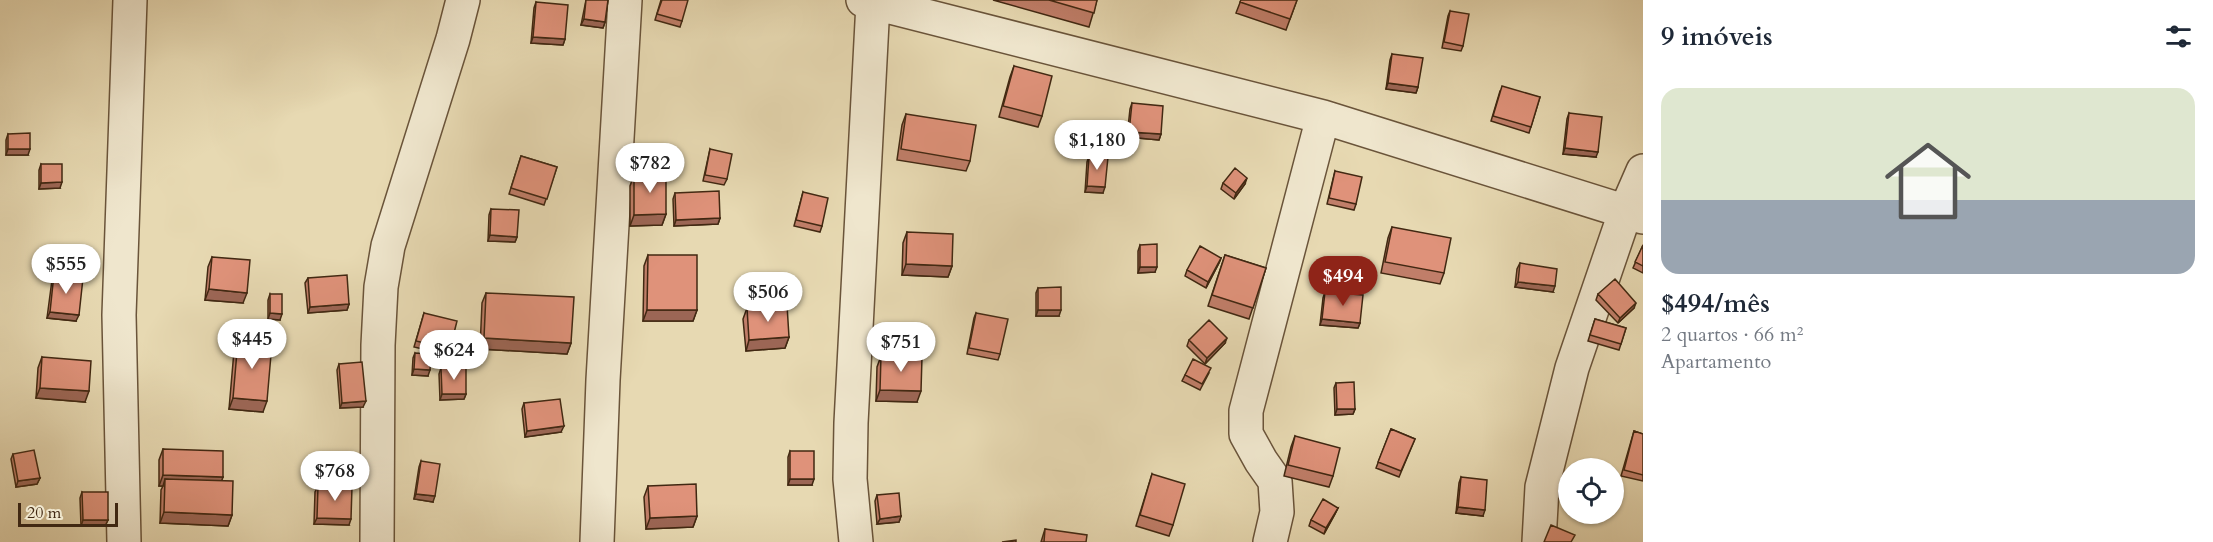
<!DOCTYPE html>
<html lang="pt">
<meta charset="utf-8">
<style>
body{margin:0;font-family:Cardo,serif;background:#f2f2f3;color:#1f2937;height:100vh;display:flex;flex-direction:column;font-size:22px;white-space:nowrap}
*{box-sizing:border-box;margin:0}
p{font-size:20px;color:#747a83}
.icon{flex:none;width:33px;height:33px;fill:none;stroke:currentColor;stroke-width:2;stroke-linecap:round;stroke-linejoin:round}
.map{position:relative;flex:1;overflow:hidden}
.drawer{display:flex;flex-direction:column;background:#fff;width:570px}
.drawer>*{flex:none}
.tools{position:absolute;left:1558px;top:458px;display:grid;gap:12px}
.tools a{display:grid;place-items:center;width:66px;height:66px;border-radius:50%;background:#fff;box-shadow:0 2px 4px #0004;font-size:30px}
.scale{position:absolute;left:18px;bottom:15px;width:100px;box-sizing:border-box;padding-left:6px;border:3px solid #412812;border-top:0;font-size:16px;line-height:21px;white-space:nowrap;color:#412812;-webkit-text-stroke:4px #efe6cd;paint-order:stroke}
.price{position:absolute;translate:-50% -51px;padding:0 14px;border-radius:21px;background:#fff;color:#222;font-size:20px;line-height:39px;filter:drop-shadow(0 2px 3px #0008)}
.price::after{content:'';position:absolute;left:50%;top:36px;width:18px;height:14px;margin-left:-9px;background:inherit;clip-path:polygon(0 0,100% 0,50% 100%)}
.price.current{background:#8f2418;color:#fff}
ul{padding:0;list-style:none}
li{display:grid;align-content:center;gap:12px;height:318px;padding:0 18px}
li span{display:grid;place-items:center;height:186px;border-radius:18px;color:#555}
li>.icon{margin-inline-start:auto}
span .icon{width:108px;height:108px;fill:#fffc;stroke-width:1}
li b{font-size:26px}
h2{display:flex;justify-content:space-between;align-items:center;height:72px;padding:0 18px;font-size:26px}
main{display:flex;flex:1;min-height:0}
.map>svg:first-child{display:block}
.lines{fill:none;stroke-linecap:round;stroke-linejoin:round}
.minor-casing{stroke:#6a543a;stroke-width:36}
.minor{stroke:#efe6cd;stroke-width:33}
.wall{fill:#c07e69;stroke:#412812;stroke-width:1.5}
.shaded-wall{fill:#9c6655;stroke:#412812;stroke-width:1.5}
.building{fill:#df927a;stroke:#412812;stroke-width:1.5}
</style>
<main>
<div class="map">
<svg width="1643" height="542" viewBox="0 0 1643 542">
<rect width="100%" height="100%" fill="#e7d9b2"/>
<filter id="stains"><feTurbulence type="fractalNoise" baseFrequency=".00333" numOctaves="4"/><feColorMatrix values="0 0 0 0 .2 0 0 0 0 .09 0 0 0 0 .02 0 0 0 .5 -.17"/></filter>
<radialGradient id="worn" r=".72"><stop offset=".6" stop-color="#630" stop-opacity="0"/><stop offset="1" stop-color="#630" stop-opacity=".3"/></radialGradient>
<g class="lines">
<g class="minor-casing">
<path id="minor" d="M863 0 1323 117 1643 217
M124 542 119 315 130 0
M377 542 378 345 381 287 388 246 453 39 463 0
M597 542 603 380 625 0
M856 542 850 479 851 423 873 3
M1270 542 1277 512 1275 481 1261 461 1246 434V411L1323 117
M1539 542 1542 487 1572 368 1626 210 1643 171"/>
</g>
<use href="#minor" class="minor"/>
</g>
<path class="wall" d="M586 0H608L605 22 603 28 581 25Z
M661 0 682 21 680 27 655 20Z
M993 0H1097L1089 27Z
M1241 0H1297L1286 30 1236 13Z
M536 2 565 39 563 45 531 43 534 8Z
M1450 11 1463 46 1461 51 1442 48 1448 16Z
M1392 54 1418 87 1416 93 1386 89 1390 60Z
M1014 66 1042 116 1038 127 999 117 1010 77Z
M1500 91 1540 97 1529 133 1491 121Z
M1132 103 1161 134 1159 140 1127 137 1130 109Z
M1569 113 1596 157 1563 154 1567 119Z
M906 114 970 161 966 171 897 160 902 125Z
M8 134 28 155H6V140Z
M710 149 727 179 724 185 703 181Z
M521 156 557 167 544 205 509 194Z
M1089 156 1103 193 1085 192 1087 162Z
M41 164 60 188 39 189V170Z
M1335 171 1356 204 1354 210 1327 204Z
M634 175 666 214 662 225 630 226V186Z
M1223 183 1245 184 1234 199 1221 189Z
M803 192 822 226 820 232 794 226Z
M675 193 720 218 718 224 674 226 673 199Z
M491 209 517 237 515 242 488 241 489 215Z
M1392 227 1444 273 1440 284 1381 273 1388 238Z
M907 232 952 266 948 277 902 275 903 243Z
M1140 245 1155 272 1138 273V251Z
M1643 245V273L1633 268Z
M648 255 697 310 693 321H643L644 266Z
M1225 255 1266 268 1249 319 1208 306Z
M212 257 243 303 205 300 208 267Z
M1221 258 1219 263 1206 288 1185 276 1187 270Z
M1520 263 1553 292 1515 287 1517 269Z
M54 274 76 321 47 318 52 280Z
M308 278 349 304 347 310 308 313 305 283Z
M1038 288 1059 316H1036V293Z
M1325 292 1360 323 1358 328 1320 325 1323 298Z
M486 293 571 343 567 354 480 349 482 303Z
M270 294 280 320 268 319V300Z
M1598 294 1634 308 1618 323 1596 300Z
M747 308 789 337 785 348 746 351 743 319Z
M424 313 450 349 448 355 414 347Z
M976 313 1000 354 998 360 967 354 974 318Z
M1595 319 1626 328 1619 350 1588 341Z
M238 340 263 412 229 409 234 351Z
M1189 340 1225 343 1205 364 1187 346Z
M415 353 428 376 412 375 413 358Z
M881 356 917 402 876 401 877 367Z
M42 357 85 402 36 398 38 368Z
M339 364 363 407 340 408 337 370Z
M441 368 466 394 464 399 440 400 439 374Z
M1209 373 1200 390 1182 381 1185 375Z
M1336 383 1355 409 1353 414 1335 415 1334 388Z
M524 403 561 432 525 437 522 409Z
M1391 429 1415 439 1399 477 1376 468Z
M1634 431 1643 434V481L1621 476Z
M1295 436 1333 476 1329 487 1284 476 1291 447Z
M163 449 223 477 221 481 232 515 228 526 160 523 161 490 163 486H159V460Z
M790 451 812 485H788V457Z
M13 454 40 478 37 484 16 487 11 459Z
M421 461 433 502 414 499 419 467Z
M1152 474 1173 525 1169 536 1136 526Z
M1461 477 1483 516 1456 513 1459 483Z
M318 486 349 525 314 524 315 492Z
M648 486 697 516 693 527 646 529 644 497Z
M82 492 108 520 105 526H81L80 498Z
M877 495 901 516 899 522 877 524 875 501Z
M1338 508 1335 514 1324 534 1309 526 1311 520Z
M1045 529 1086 542H1041Z"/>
<path class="shaded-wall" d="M584 19 605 22 603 28 581 25Z
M533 37 565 39 563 45 531 43Z
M1388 83 1418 87 1416 93 1386 89Z
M1129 132 1161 134 1159 140 1127 137Z
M1565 148 1598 152 1596 157 1563 154Z
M8 149H30L28 155H6Z
M1247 178 1245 184 1234 199 1236 193Z
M62 182 60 188 39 189 41 183Z
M1087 186 1105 187 1103 193 1085 192Z
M666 214 662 225 630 226 634 215Z
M720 218 718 224 674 226 676 220Z
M490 235 517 237 515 242 488 241Z
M1221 258 1219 263 1206 288 1208 282Z
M906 264 952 266 948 277 902 275Z
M1140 267H1157L1155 272 1138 273Z
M1518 282 1555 286 1553 292 1515 287Z
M209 289 247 293 243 303 205 300Z
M1636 303 1634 308 1618 323 1620 318Z
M349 304 347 310 308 313 310 307Z
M647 310H697L693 321H643Z
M1038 310H1061L1059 316H1036Z
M50 312 79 315 76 321 47 318Z
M270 313 282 314 280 320 268 319Z
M1322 319 1360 323 1358 328 1320 325Z
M789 337 785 348 746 351 749 340Z
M484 338 571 343 567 354 480 349Z
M1227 338 1225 343 1205 364 1207 358Z
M414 369 430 370 428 376 412 375Z
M40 388 89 391 85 402 36 398Z
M880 390 921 391 917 402 876 401Z
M442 394H466L464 399 440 400Z
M233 398 267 401 263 412 229 409Z
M366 401 363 407 340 408 342 403Z
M1337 409H1355L1353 414 1335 415Z
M564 426 561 432 525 437 527 431Z
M163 475 223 477 219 488 165 479 163 486H159Z
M40 478 37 484 16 487 18 481Z
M790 479H814L812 485H788Z
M416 494 435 496 433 502 414 499Z
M1458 507 1485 510 1483 516 1456 513Z
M1338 508 1335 514 1324 534 1326 528Z
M164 512 232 515 228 526 160 523Z
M697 516 693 527 646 529 650 518Z
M901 516 899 522 877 524 880 519Z
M317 518 351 519 349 525 314 524Z
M83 520H108L105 526H81Z"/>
<path class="building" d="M586 0H608L605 22 584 19Z
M662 0H688L682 21 657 14Z
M1049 0H1097L1094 13Z
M1241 0H1297L1290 19 1240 2Z
M536 2 568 5 565 39 533 37Z
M1450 11 1469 14 1463 46 1444 42Z
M1392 54 1423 58 1418 87 1388 83Z
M1014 66 1052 76 1042 116 1003 106Z
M1502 86 1540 97 1531 127 1493 116Z
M1132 103 1163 106 1161 134 1129 132Z
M1569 113 1602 117 1598 152 1565 148Z
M906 114 976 125 970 161 901 149Z
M30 133V149H8V134Z
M710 149 732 154 727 179 705 175Z
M521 156 557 167 547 199 511 188Z
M1089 156 1108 157 1105 187 1087 186Z
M41 164H62V182L41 183Z
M1235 168 1247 178 1236 193 1223 183Z
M1335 171 1362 177 1356 204 1329 198Z
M666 174V214L634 215V175Z
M719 191 720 218 676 220 675 193Z
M803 192 828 198 822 226 796 220Z
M491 209 519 210 517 237 490 235Z
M1392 227 1451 238 1444 273 1385 262Z
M907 232 953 234 952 266 906 264Z
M1157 244V267H1140V245Z
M1643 245V266L1635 262Z
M1200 246 1221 258 1208 282 1187 270Z
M648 255H697V310H647Z
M1225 255 1266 268 1253 308 1212 295Z
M212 257 250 260 247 293 209 289Z
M1520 263 1557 269 1555 286 1518 282Z
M54 274 83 278 79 315 50 312Z
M347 275 349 304 310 307 308 278Z
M1615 279 1636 303 1620 318 1598 294Z
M1061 287V310H1038V288Z
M1325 292 1363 295 1360 323 1322 319Z
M486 293 574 297 571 343 484 338Z
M270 294H282V314L270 313Z
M787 305 789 337 749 340 747 308Z
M424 313 457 321 450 349 416 341Z
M976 313 1008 319 1000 354 969 348Z
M1595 319 1626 328 1621 344 1590 335Z
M1209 320 1227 338 1207 358 1189 340Z
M238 340 272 343 267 401 233 398Z
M415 353 431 354 430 370 414 369Z
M881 356 922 357 921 391 880 390Z
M42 357 91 361 89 391 40 388Z
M1193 359 1211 368 1202 384 1185 375Z
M362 362 366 401 342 403 339 364Z
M441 368H466V394H442Z
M1354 382 1355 409H1337L1336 383Z
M560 399 564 426 527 431 524 403Z
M1391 429 1415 439 1401 471 1378 462Z
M1634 431 1643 434V475L1624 470Z
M1295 436 1340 448 1333 476 1288 465Z
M163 449 223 451V477L163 475Z
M34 450 40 478 18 481 13 454Z
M790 451H814V479H790Z
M421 461 440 464 435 496 416 494Z
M1152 474 1185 484 1173 525 1140 515Z
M1461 477 1487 480 1485 510 1458 507Z
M165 479 233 481 232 515 164 512Z
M696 484 697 516 650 518 648 486Z
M318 486 352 487 351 519 317 518Z
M82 492H108V520H83Z
M899 493 901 516 880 519 877 495Z
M1323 499 1338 508 1326 528 1311 520Z
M1551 525 1575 535 1571 542H1544Z
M1045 529 1087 535 1086 542H1044Z
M1016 540V542H1002Z"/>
<rect width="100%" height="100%" filter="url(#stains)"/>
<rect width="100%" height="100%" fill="url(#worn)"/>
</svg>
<div class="tools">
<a><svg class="icon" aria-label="locate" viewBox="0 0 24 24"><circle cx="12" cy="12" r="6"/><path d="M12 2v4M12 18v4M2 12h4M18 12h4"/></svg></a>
</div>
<div class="scale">20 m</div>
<b class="price" style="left:1097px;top:171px">$1,180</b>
<b class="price" style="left:650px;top:194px">$782</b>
<b class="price" style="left:66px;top:295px">$555</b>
<b class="price current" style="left:1343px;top:307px">$494</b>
<b class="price" style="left:768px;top:323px">$506</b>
<b class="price" style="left:252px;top:370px">$445</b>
<b class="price" style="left:901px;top:373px">$751</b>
<b class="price" style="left:454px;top:381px">$624</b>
<b class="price" style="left:335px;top:502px">$768</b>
</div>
<section class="drawer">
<h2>9 imóveis<svg class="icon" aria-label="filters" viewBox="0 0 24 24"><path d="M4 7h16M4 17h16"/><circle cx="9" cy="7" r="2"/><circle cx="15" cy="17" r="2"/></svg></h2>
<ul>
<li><span style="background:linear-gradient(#dfe7d0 60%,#9aa5b1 0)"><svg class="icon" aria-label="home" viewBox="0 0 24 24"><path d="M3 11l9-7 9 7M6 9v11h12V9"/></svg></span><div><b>$494/mês</b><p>2 quartos · 66 m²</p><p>Apartamento</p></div></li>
</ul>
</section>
</main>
